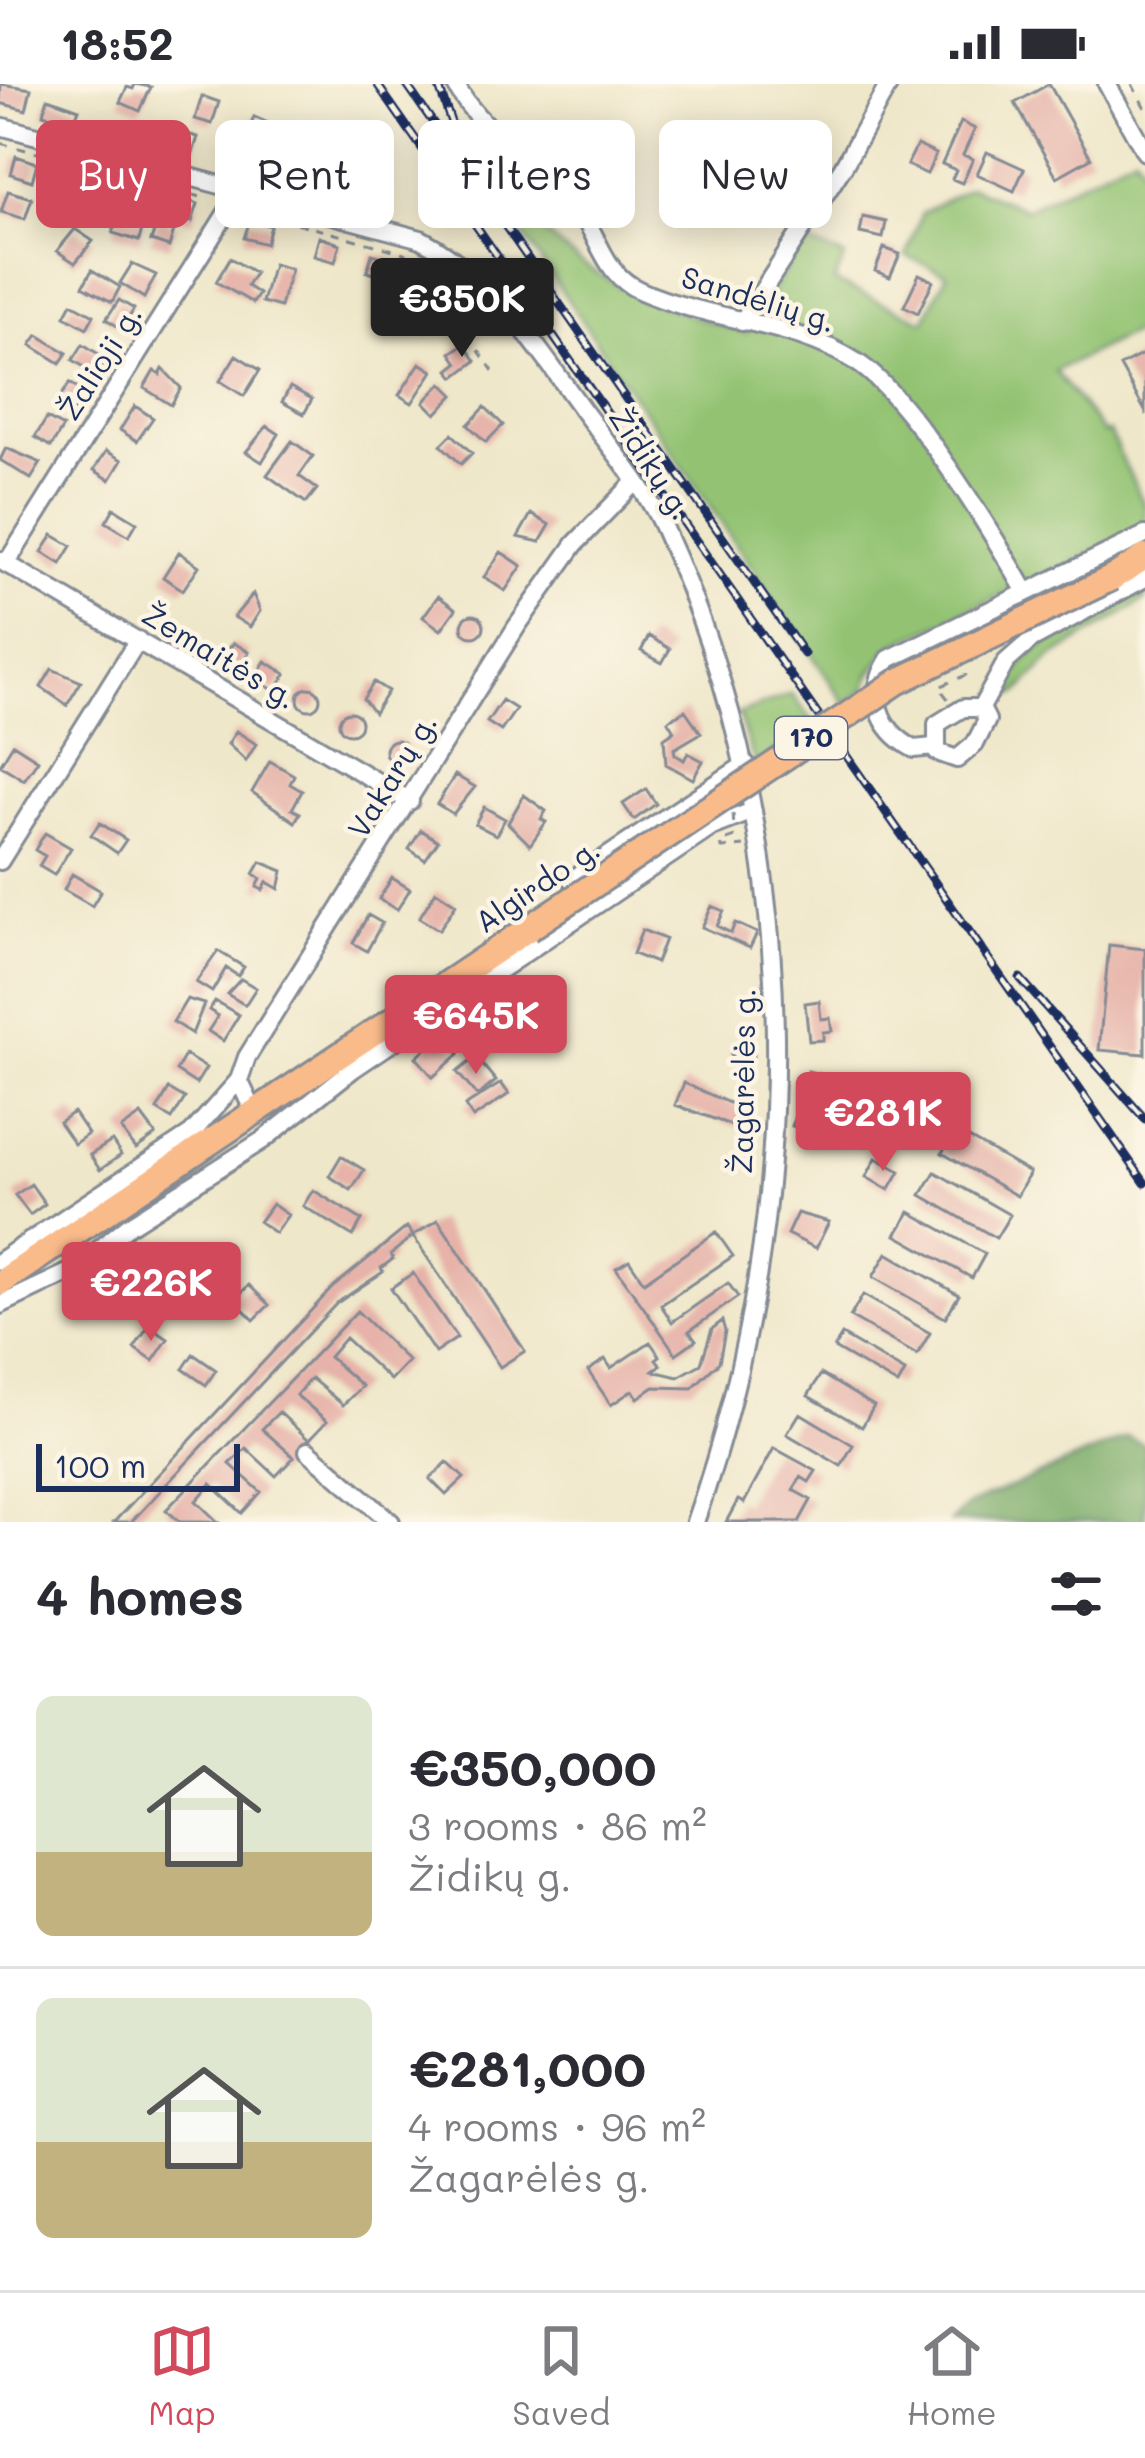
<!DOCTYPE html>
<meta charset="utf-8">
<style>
body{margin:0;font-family:Mali,sans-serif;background:#f7f7f7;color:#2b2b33;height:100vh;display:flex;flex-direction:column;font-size:45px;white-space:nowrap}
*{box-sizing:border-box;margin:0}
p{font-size:39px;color:#7c7c81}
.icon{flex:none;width:66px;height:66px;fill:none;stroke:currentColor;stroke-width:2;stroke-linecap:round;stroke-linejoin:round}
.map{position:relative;height:1438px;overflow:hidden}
.side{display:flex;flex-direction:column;background:#fff;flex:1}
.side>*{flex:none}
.top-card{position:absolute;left:36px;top:36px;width:1074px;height:108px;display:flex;gap:24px}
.scale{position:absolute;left:36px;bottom:30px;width:204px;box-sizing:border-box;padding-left:12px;border:6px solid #1b2f5e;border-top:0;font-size:33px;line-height:42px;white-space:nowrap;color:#1b2f5e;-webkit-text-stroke:9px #fcf5e5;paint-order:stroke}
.price{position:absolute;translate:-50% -102px;padding:0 27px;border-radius:12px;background:#d1495b;color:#fff;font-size:39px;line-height:78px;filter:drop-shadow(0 3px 6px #0008)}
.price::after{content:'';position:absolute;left:50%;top:72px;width:36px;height:27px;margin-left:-18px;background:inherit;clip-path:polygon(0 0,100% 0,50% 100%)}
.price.active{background:#222;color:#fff}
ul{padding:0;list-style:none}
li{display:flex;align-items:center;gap:36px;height:300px;padding:0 36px}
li+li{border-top:3px solid #e1e1e2}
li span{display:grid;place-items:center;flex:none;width:336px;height:240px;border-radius:18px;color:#555}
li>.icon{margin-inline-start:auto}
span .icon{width:144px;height:144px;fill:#fffc;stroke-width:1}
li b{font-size:51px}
h2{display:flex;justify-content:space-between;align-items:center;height:144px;padding:0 36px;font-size:51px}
.tag{padding:0 42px;border-radius:18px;background:#fff;box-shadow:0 6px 30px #0003;font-size:42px;line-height:108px}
.tag.active{background:#d1495b;color:#fff}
.status{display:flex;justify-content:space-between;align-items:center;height:84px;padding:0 60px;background:#fff;direction:ltr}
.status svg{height:33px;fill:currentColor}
.dock{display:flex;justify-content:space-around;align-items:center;height:168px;border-top:3px solid #e1e1e2;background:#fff;font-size:33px;color:#7c7c81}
.dock a{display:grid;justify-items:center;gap:6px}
.dock .active{color:#d1495b}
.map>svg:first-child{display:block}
.green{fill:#93c372;stroke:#577968;stroke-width:3}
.forest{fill:#76a964;stroke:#486c61;stroke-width:3}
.building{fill:#e6b2a9}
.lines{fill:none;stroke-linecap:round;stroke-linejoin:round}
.minor-casing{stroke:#858b94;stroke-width:22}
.primary-casing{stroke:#858b94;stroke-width:30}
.path{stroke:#858b94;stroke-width:3;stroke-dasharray:9 9;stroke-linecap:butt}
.minor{stroke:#fff;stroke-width:16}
.primary{stroke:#fabb8b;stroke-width:24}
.rail-casing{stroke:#1b2f5e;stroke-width:9}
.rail{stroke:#fcf5e5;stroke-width:4.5;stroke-dasharray:14;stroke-linecap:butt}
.primary-bridge-casing{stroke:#858b94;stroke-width:30;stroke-linecap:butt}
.path-bridge{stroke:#858b94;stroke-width:3;stroke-dasharray:9 9;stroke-linecap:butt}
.primary-bridge{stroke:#fabb8b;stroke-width:24}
.labels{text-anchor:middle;stroke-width:9;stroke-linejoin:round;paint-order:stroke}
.shield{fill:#fcf5e5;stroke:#5e6a86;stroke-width:3}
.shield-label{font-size:27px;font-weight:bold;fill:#1b2f5e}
.street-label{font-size:30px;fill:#1b2f5e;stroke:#fcf5e5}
</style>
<div class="status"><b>18:52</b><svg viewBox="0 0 49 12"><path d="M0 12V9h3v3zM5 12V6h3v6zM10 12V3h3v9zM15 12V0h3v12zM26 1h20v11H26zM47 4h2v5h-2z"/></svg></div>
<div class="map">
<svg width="1145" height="1438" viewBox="0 0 1145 1438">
<rect width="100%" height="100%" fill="#fcf5e5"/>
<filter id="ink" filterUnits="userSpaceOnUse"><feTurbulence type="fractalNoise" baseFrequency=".00833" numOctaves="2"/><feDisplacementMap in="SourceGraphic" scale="24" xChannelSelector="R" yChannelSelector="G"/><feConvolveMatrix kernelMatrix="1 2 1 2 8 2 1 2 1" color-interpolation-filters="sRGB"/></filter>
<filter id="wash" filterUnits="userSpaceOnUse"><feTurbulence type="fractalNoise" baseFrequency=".004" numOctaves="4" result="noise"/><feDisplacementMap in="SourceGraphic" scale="48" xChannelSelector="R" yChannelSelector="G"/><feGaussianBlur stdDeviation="2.7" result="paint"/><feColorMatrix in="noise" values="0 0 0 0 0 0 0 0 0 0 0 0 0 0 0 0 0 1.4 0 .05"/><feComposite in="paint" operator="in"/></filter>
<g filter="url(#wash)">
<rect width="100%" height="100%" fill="#efe7c9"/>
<path class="green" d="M1135 70 1145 88V243L1055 287 1104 350 1109 348 1145 422V444L890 563 870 590 866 605 845 619 497 113 506 107C574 192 645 219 746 249L804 157 845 173 834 197 924 237 947 190 906 172 922 129 970 103 1026 125Z
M1145 503V516L1051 574 1018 609 992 617C1030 553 1084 540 1145 503Z
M792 610 814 639 755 680 738 630Z"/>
<path class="forest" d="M1128 1353 1145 1361V1438H950L968 1421Z"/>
<g id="blocks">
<path class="building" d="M1 0 31 5 26 26 0 19Z
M135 0 151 3 140 27 120 18 127 3 133 5Z
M1049 0 1091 74 1057 93 1015 19Z
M202 12 219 18 212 40 195 35Z
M48 14 79 25 73 40 43 30Z
M254 33 268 39 271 46 262 71 245 56Z
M961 38 975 45 963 71 973 75 962 99 952 95 956 86 942 80Z
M177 47 198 53 192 72 171 65Z
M917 61 936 70 927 90 907 81Z
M359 67 360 82 329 84 328 68Z
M987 68 1024 85 1014 107 977 90Z
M16 72 37 79 32 97 11 90Z
M272 75 293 82 288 100 267 94Z
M72 88 93 94 87 113 66 106Z
M338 92 359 98 354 117 333 110Z
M127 102 148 109 142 127 121 121Z
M8 107 32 114 25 135 1 128Z
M177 113 198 120 192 138 171 132Z
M119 129 144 137 139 157 113 149Z
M863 133 886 138 883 154 860 149Z
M158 135 176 141 169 163 151 157Z
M250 136 271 142 266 160 244 154Z
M75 145 93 157 75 179 57 167Z
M319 153 340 160 335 178 314 172Z
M884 164 900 170 890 193 875 187Z
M372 170 393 176 388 194 367 188Z
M230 174 255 189 247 202 259 210 253 219 216 198Z
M132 180 156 191 144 214 120 199Z
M273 180 291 185 280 223 262 218Z
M92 186 120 203 112 218 83 202Z
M919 190 933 197 918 229 904 222Z
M119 216 134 225 122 245 106 235Z
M435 217 446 233 425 247 414 231Z
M72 219 94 231 87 244 65 232Z
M38 251 67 269 60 279 31 261Z
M83 260 106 275 96 290 73 276Z
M464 260 476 277 455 293 449 286 458 279 451 269Z
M1145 269V327L1120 282Z
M236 271 260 286 244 312 220 297Z
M420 279 433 287 412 319 399 311Z
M163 285 181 304 171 321 144 304 154 287 160 291Z
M70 299 85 309 73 328 57 318Z
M442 299 454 311 436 330 424 318Z
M290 303 312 315 304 330 282 318Z
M135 322 153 334 137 357 120 346Z
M485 323 503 341 486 358 468 341Z
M47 334 63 343 51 363 35 353Z
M267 342 279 350 262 378 246 368Z
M452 350 472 369 461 380 441 361Z
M292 357 313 372 299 392 317 405 306 419 267 391Z
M6 364 41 379 31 395 0 376Z
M106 367 122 376 110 396 94 386Z
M114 424 137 438 129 452 106 438Z
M531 430 550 441 540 458 518 453Z
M53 451 72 462 61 480 42 468Z
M179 468 199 482 183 506 163 493Z
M501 468 522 482 505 507 484 493Z
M253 510 260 527 250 543 234 533Z
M438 512 456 525 441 546 423 533Z
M462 542a11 11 0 1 1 22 0a11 11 0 1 1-22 0Z
M649 552 670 565 662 579 641 567Z
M234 559 249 568 238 586 220 574Z
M265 577 286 590 275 607 260 598 263 593 258 589Z
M52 585 81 598 67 621 41 603Z
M374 598 388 607 374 629 363 615Z
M298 615a11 11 0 1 1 22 0a11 11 0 1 1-22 0Z
M502 616 516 625 501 647 487 638Z
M685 626 701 649 674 665 675 670 684 676 688 669 703 677 693 695 666 680 664 654 674 647 668 637Z
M339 639a11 11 0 1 1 22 0a11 11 0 1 1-22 0Z
M236 647 256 660 246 677 228 660Z
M385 667a11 11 0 1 1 22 0a11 11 0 1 1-22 0Z
M13 660 38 676 24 696 0 681Z
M270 677 294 691 290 700 302 707 292 725 300 729 295 738 252 708Z
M455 691 475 703 453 730 437 720Z
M646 705 656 720 634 736 623 720Z
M524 711 546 727 541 735 546 738 530 761 508 739Z
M484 723 505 735 496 751 475 740Z
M100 739 126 756 117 769 91 751Z
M421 746 438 757 425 776 409 765Z
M45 749 71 764 54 791 39 782 45 772 35 766Z
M261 778 283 787 279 805 267 798 263 806 257 803 261 795 254 790Z
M72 790 101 807 92 822 64 806Z
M392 794 410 805 397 826 379 815Z
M436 807 456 820 439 846 419 834Z
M712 822 724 827 717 842 731 849 735 839 757 849 750 864 702 843Z
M368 831 382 839 367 867 353 859Z
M642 846 665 855 656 879 633 870Z
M1109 861 1145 865V970L1099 966Z
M218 867 244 883 238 892 226 884 212 908 196 898Z
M241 895 256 904 245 921 227 910Z
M519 907 530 923 538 918 561 952 546 962 529 939 506 949 491 927Z
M187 915 204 920 192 950 173 938Z
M215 917 239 931 223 957 208 947 218 932 209 926Z
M819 917 821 935 830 934 832 947 823 948V956L809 957 805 919Z
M442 951 459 970 433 993 416 973Z
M731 971a11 11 0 1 1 22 0a11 11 0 1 1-22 0Z
M185 971 206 984 196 1000 176 987Z
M476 973 496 997 477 1012 457 988Z
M808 987 827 992 822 1017 802 1012Z
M501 999 509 1010 473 1034 465 1022Z
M684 999 749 1028 742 1045 675 1021Z
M169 1005 185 1014 172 1035 157 1026Z
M797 1024 828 1033 823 1051 792 1042Z
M73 1028 88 1050 74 1060 59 1038Z
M141 1031 156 1051 136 1065 121 1045Z
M955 1046 1030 1089 1017 1112 942 1069Z
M112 1057 121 1071 100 1086 90 1071Z
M341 1072 364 1086 351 1106 329 1092Z
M876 1074 900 1087 889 1106 866 1093Z
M935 1088 1010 1131 996 1154 921 1111Z
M31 1100 45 1120 30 1131 15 1111Z
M313 1106 362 1136 353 1152 303 1122Z
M272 1120 288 1131 275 1149 259 1138Z
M910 1128 985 1170 972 1194 896 1151Z
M797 1129 829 1138 816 1164 787 1150Z
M438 1136 525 1267 500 1283 413 1152Z
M407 1143 413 1152 391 1170 393 1175 381 1184 383 1188 337 1219 131 1438H114L333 1203Z
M716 1148 733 1172 661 1221 672 1238 728 1199 738 1213 689 1247 696 1256 676 1270 616 1184 629 1176 644 1198Z
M887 1169 959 1211 945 1234 873 1193Z
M210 1175 230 1194 211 1214 191 1195Z
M413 1189 457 1254 435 1269 391 1204Z
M249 1201 269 1221 254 1236 234 1216Z
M863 1211 930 1249 917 1271 850 1233Z
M357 1227 408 1277 390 1296 345 1254 329 1273 362 1302 343 1321 311 1294 296 1311 327 1337 309 1356 279 1328 262 1345 294 1373 276 1392 246 1364 230 1380 261 1408 242 1429 211 1400 196 1417 218 1438H180L166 1426Z
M722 1237 725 1247 719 1278 692 1304 654 1303 638 1314 633 1306 611 1321 588 1287 605 1275 611 1284 650 1258 660 1272 656 1275 661 1281 653 1287 678 1293 701 1280 712 1245Z
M149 1242 168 1255 153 1277 134 1264Z
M842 1251 905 1288 898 1301 834 1264Z
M193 1270 216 1286 206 1301 183 1285Z
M821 1290 874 1322 862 1343 808 1312Z
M800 1329 853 1361 841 1382 787 1350Z
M774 1364 816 1387 809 1398 801 1393 793 1406 811 1416 799 1438H726L738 1416 744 1419Z
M447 1378 464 1394 446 1411 430 1395Z"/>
</g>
</g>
<g filter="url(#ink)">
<use href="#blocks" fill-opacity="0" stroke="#858b94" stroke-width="3"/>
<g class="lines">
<g class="minor-casing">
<path id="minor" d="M455 0C485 57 544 79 581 130 603 161 605 191 641 207 709 237 795 237 858 279 911 314 993 450 1026 508
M1107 0 1145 68
M0 42 421 155C494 195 534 259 582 325 609 362 645 402 664 445 806 757 807 1118 695 1438
M742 238 843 83 889 0
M0 476 410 717
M6 480 241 106
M981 624H963L937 640V668L957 675 975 660 987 636 981 624 1006 578 1031 556 1145 494
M934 663 914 665C878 645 866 611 889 575L1145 451
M0 777 138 556
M572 796 746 680
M255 1030 239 996 247 973 517 542 575 460 634 399
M0 1177 191 1050 239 996
M0 1221 72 1187 128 1142 263 1056 353 985 712 743 753 727
M308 1367 391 1438"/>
</g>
<g class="primary-casing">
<path id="primary" d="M1112 494 1145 473
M0 1199 528 845"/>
</g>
<path class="path" d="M1132 0 1145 24
M0 59 201 113
M245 125 404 169 417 178 493 287
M948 615 939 603 966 591 965 586
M735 753 721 758 722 764 744 762"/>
<use href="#minor" class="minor"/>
<use href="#primary" class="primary"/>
<g class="rail-casing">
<path id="rail" d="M377 0 1145 1099
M406 0 804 570
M438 0 457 56
M1020 894 1145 1035"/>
</g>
<use href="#rail" class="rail"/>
<g class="primary-bridge-casing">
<path id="primary-bridge" d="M528 845 897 598 1112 494"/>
</g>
<path class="path-bridge" d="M733 730 734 744"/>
<use href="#primary-bridge" class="primary-bridge"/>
</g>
</g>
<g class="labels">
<rect class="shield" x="775" y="633" width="72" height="42" rx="9"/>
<g class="shield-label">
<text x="811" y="663">170</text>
</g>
<g class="street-label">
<text transform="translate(758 216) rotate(17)" y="10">Sandėlių g.</text>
<text transform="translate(101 279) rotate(-58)" y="10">Žalioji g.</text>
<text transform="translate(650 380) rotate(57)" y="10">Židikų g.</text>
<text transform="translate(219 573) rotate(31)" y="10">Žemaitės g.</text>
<text transform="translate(393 692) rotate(-58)" y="10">Vakarų g.</text>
<text transform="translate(538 802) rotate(-34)" y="10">Algirdo g.</text>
<text transform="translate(744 997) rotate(-89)" y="10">Žagarėlės g.</text>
</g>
</g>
</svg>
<div class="scale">100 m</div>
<b class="price active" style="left:462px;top:276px">€350K</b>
<b class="price" style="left:476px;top:993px">€645K</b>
<b class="price" style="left:883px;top:1090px">€281K</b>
<b class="price" style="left:151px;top:1260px">€226K</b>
<div class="top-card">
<a class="tag active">Buy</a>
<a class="tag">Rent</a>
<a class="tag">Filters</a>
<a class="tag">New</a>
</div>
</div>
<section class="side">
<h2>4 homes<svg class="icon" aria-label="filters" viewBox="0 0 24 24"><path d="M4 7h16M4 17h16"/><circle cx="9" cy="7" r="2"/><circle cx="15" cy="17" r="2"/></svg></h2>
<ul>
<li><span style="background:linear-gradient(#dfe7d0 65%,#c2b280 0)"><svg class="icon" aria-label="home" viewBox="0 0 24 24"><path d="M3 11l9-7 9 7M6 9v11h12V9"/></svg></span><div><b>€350,000</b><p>3 rooms · 86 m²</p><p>Židikų g.</p></div></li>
<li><span style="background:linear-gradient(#dfe7d0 60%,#c2b280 0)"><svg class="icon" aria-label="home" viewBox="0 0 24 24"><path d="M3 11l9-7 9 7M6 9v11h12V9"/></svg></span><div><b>€281,000</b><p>4 rooms · 96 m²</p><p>Žagarėlės g.</p></div></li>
</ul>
</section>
<nav class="dock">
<a class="active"><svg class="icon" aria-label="map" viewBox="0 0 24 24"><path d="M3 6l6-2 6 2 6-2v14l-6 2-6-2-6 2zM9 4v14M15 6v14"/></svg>Map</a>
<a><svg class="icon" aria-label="saved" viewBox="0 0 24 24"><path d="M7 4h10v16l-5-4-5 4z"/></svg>Saved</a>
<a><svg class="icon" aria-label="home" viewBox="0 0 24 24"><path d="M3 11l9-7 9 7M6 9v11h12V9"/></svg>Home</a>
</nav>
